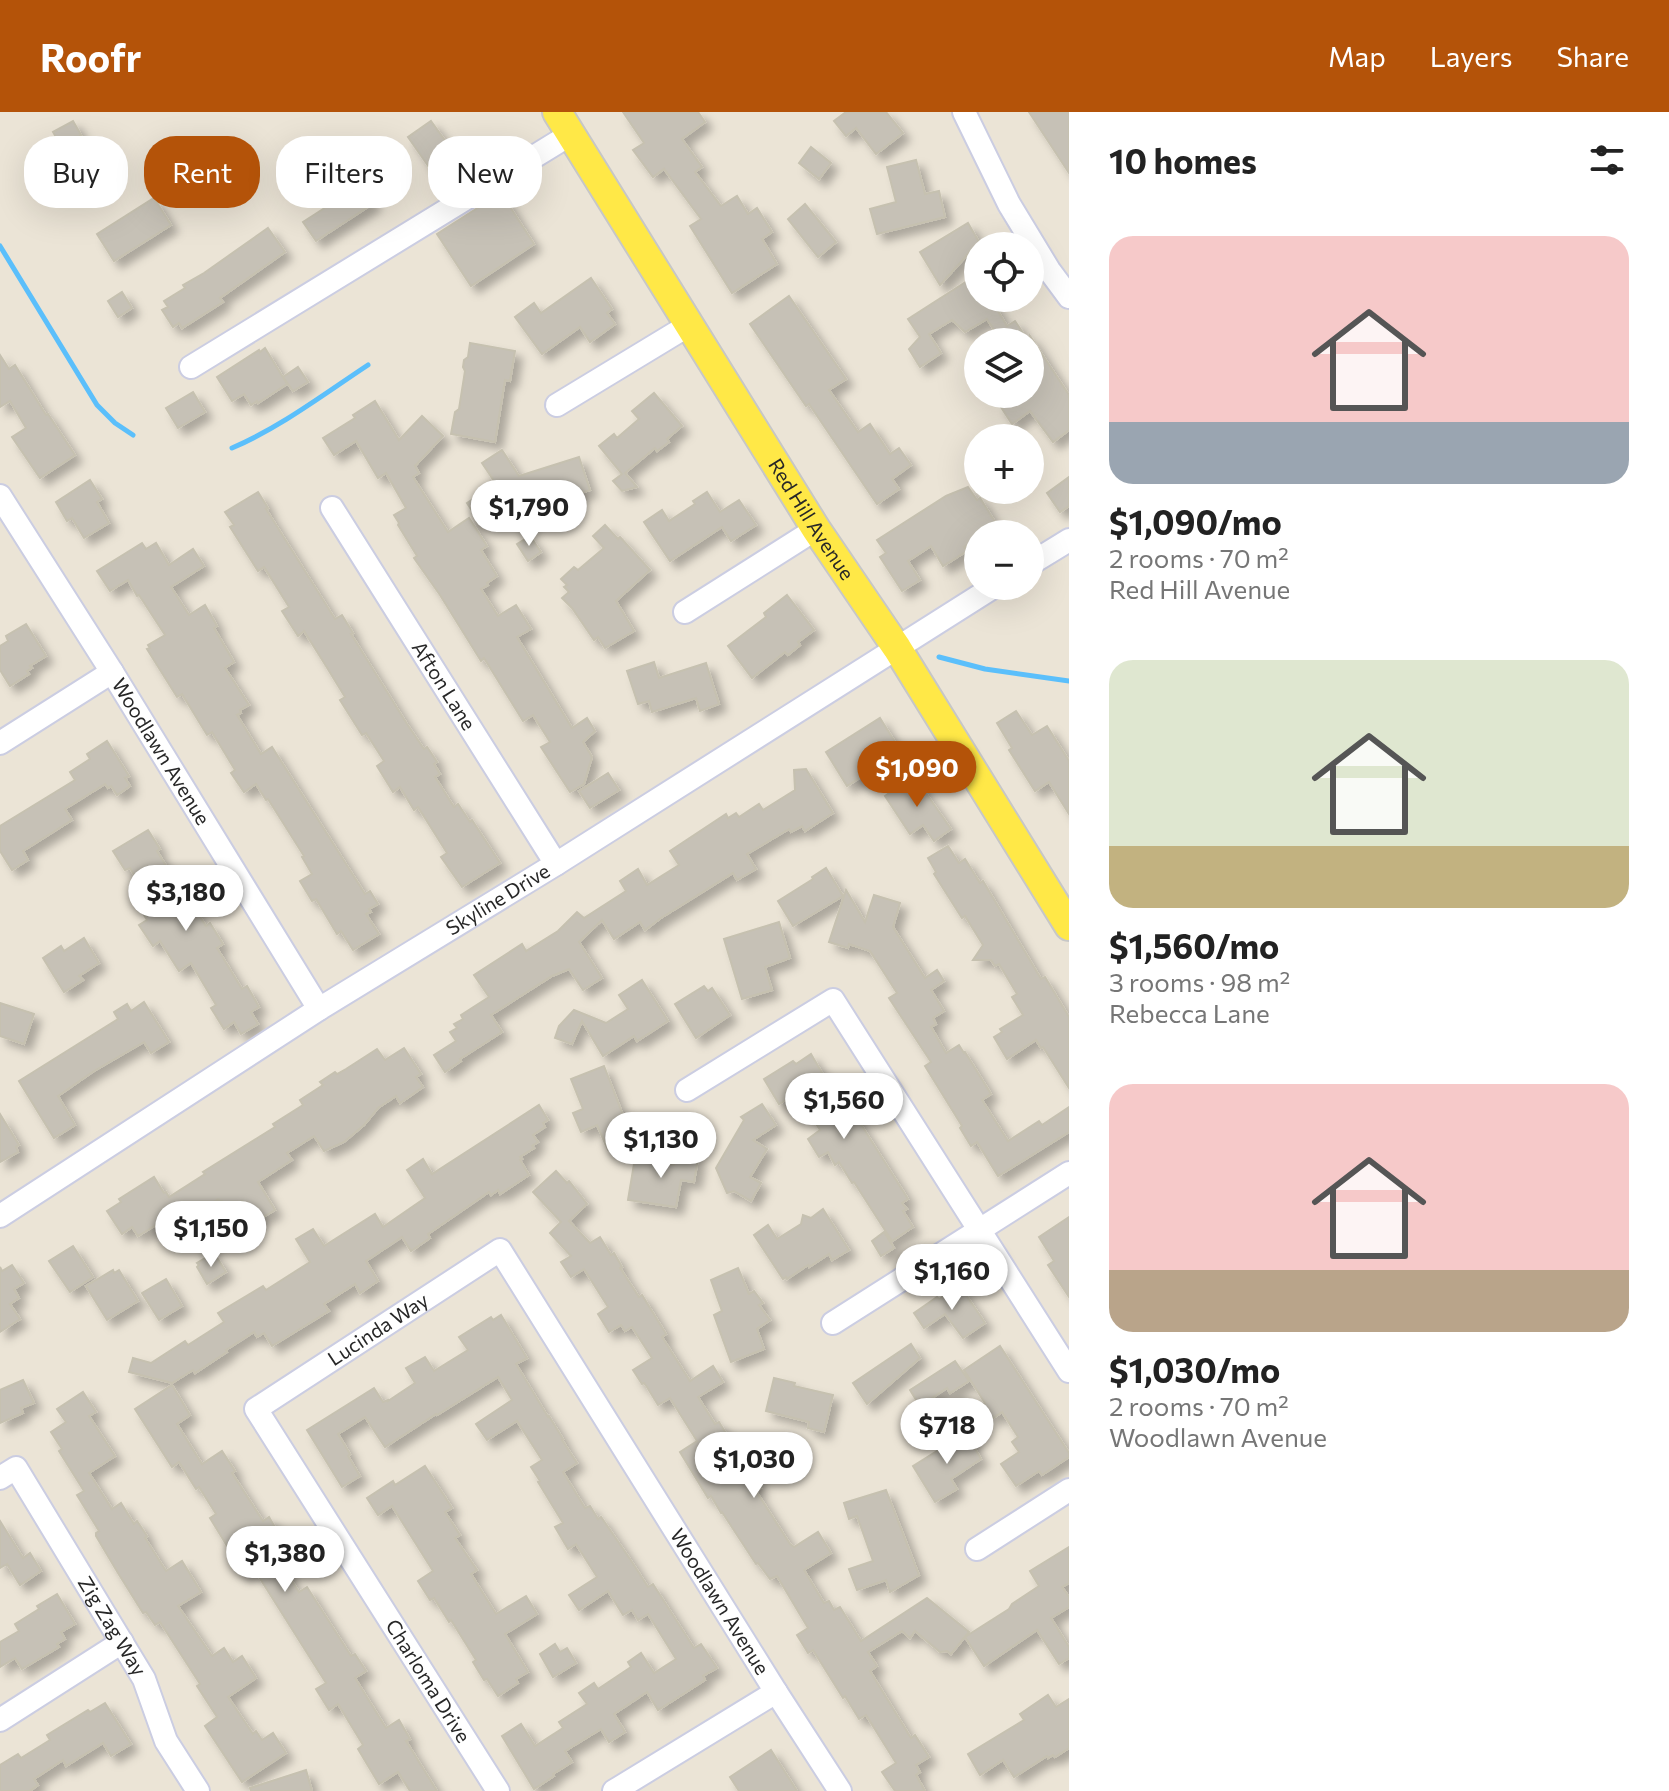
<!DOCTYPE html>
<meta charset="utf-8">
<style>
body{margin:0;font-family:Commissioner,sans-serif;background:#f2f2f2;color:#222;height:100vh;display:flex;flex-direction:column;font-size:30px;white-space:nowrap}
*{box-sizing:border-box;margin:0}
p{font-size:26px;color:#767676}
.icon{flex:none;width:44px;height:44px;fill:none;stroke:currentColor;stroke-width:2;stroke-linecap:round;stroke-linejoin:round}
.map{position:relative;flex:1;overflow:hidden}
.side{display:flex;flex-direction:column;background:#fff;width:600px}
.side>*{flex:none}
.banner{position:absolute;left:24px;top:24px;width:760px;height:72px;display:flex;gap:16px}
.buttons{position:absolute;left:964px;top:120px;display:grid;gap:16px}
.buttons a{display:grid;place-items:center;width:80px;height:80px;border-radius:50%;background:#fff;box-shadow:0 8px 32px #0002;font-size:40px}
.price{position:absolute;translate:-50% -68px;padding:0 18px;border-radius:28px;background:#fff;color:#222;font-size:26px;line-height:52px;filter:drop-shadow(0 2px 4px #0008)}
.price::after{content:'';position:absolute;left:50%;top:48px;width:24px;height:18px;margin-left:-12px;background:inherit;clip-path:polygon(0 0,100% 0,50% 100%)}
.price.current{background:#b45309;color:#fff}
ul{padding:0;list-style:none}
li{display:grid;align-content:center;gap:16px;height:424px;padding:0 40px}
li span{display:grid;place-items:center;height:248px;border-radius:24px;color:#555}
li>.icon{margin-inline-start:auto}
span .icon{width:144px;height:144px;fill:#fffc;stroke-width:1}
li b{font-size:34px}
h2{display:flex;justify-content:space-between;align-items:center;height:96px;padding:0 40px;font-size:34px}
.tag{padding:0 28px;border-radius:32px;background:#fff;box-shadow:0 8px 32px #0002;font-size:28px;line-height:72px}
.tag.current{background:#b45309;color:#fff}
header{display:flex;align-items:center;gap:48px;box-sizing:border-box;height:112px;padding:0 40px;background:#b45309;color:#fff}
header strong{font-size:38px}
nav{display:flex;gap:44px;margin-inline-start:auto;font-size:28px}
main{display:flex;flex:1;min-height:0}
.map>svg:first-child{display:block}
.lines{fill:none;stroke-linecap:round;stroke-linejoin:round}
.stream{stroke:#5bbffb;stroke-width:5}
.building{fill:#c6c1b6;stroke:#c6c1b0;stroke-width:2;filter:url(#shadow)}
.minor-casing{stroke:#cbcde2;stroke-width:26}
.major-casing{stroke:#c7c7c7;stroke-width:32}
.minor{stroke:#fff;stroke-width:22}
.major{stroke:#ffe847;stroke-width:28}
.labels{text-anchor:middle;stroke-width:6;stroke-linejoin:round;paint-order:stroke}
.street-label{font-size:20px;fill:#272727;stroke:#fff}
</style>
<header>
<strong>Roofr</strong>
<nav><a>Map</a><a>Layers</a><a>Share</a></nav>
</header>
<main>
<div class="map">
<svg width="1069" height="1679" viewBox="0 0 1069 1679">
<defs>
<filter id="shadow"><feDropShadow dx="7" dy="7" stdDeviation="4" flood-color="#0004"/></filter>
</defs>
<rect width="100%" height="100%" fill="#ebe4d6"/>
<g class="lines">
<path class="stream" d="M0 134 97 293 115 311 133 323
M232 336C281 315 324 282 368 253
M939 545 985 557 1069 569"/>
</g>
<path class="building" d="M623 0H698L705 10 682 27 702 55 695 60 721 94 737 84 748 102 757 96 772 120 762 127 777 152 732 181 690 114 701 107 664 57 653 65 633 38 644 31Z
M846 0H886L903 21 876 42 856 16 846 24 834 9Z
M1029 0H1069V61Z
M73 9 81 23 74 28 88 52 75 59 53 20Z
M431 9 469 62 445 78 408 25Z
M811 35 831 51 819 67 799 51Z
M916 48 925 82 939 79 945 105 877 122 870 97 896 90 887 55Z
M356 65 374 91 316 129 303 110 337 88 332 81Z
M501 81 534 132 471 174 437 122Z
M154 86 171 113 114 149 97 122Z
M805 92 836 130 818 145 788 107Z
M968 111 979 130 940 173 920 140Z
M268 116 285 140 220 186 223 190 182 216 179 211 173 215 162 198 168 195 164 189 185 176 183 173 204 161Z
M978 162V186H990L1007 214 1015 209 1029 230H1002L987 207 965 220 952 208 929 222 941 241 920 255 909 237 920 225 908 207Z
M591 166 612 197 607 201 615 212 590 230 580 215 542 242 515 205 534 191 541 201Z
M122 180 132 196 118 205 108 189Z
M789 184 846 267 829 278 858 320 870 312 890 342 899 336 911 353 892 367 899 377 877 392 809 292 806 294 750 212Z
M1030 224 1069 283V318L1053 330 1030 299 1012 312 999 292 1015 282H1030Z
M470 231 515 239 510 269 505 268 495 330 451 322 455 300 459 297 465 259 463 255 464 248 468 245Z
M265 236 287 272 258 291 257 289 251 293 244 282 232 289 217 265 259 238 260 240Z
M0 243 9 257 15 253 46 303 48 302 75 343 40 366 12 325 26 316 10 289 0 295Z
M298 255 308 270 293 279 283 265Z
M193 280 205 300 178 316 166 296Z
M654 281 682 314 667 327 669 330 657 339 655 336 625 361 637 375 622 379 613 369 622 362 599 334 614 322 617 326 639 307 632 299Z
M375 289 399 328 422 304 443 324 415 354 419 361 413 365 448 420 469 406 487 434 481 438 497 464 487 471 488 473 481 477 498 504 516 493 531 517 517 525 572 616 587 606 595 619 583 630 592 645 584 672 570 680 541 635 550 630 533 603 523 609 484 546 481 549 440 483 414 446 417 444 398 413 399 411 394 403 406 396 386 361 378 366 356 329 334 343 323 326 355 306 353 303Z
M502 338 519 364 579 345 590 378 569 385 568 382 538 391 539 396 524 401 523 395 518 397 508 383 476 405 467 391 496 372 482 351Z
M1069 365V394L1060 400 1047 381Z
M90 368 102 387 97 390 109 411 84 426 72 406 67 409 56 390Z
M968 375 977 388 980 386 995 410 990 414 992 417 984 422H978V426L964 435 967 439 943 454 931 434 908 449 920 468 902 479 880 445 886 441 877 428 946 384Z
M258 380 268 396 266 397 335 507 342 503 353 521 351 522 407 612 424 637 427 635 437 650 434 652 440 662 435 665 454 695 458 692 470 710 472 708 500 751 462 775 441 745 447 741 418 695 414 698 400 675 393 680 377 654 384 649 366 621 362 623 340 588 345 585 326 554 304 519 298 524 282 499 289 495 264 455 258 459 230 415 234 413 225 400Z
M707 380 720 400 739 388 756 413 731 429 722 415 670 449 644 410 662 398 669 409 695 392 693 389Z
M605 413 618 427 620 425 650 458 616 489 634 519 605 536 598 525 594 528 572 496 562 486 569 480 564 475 567 473 561 467 574 455 578 458 604 436 593 424Z
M530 424 541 440 528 449 517 432Z
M142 431 146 437 156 431 169 453 193 437 204 454 171 475 189 503 205 493 217 514 214 516 234 550 225 556 249 593 240 598 241 601 237 603 261 642 272 635 365 782 370 779 378 792 369 797 371 800 366 802 379 822 353 838 341 819 337 822 316 787 312 789 300 769 312 762 302 745 304 744 268 687 266 688 256 672 244 680 231 661 235 658 212 620 207 623 182 582 177 585 147 537 150 536 148 533 165 523 139 483 137 484 128 468 110 479 97 459Z
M787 483 814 518 798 530 800 533 788 543 785 540 752 566 728 534 766 505 764 501Z
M26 512 46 544 30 554 32 556 27 559 29 562 10 574 0 558V534L8 529 6 524Z
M654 550 659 566 706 551 719 592 700 599 696 586 652 600 649 589 638 592 627 559Z
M1016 599 1032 623 1047 614 1069 649V702L1049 670 1035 679 1009 638 1012 636 997 611Z
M880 606 905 646 893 654 889 647 847 674 826 640Z
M107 629 129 664 125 666 130 674 117 683 111 674 108 676 105 672 65 697 72 708 23 739 28 748 12 758 0 739V714L75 668 70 660 90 647 87 642Z
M806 657 833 701 805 719 802 714 791 720 789 717 747 742 756 757 737 768 733 761 661 806 645 818 640 810 614 827 602 808 579 830 602 866 583 878 569 857 552 864 491 903 502 920 460 947 461 949 445 960 434 943 456 929 450 920 457 916 454 912 463 907 461 903 489 885 474 863 522 832 526 839 558 819 577 800 584 806 626 779 620 769 638 757 647 773 679 753 670 739 726 702 728 706 736 701 739 705 759 692 763 698 795 678 794 658Z
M608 661 619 678 590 696 579 679Z
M914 664 951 717 934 729 923 713 910 722 885 684Z
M148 718 160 737 157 739 181 778 182 777 206 814 210 811 223 832 217 836 242 877 247 874 259 895 251 900 258 912 241 922 234 910 224 917 211 896 216 893 191 851 179 859 160 829 153 834 139 813 147 808 144 803 154 796 130 756 125 758 113 739Z
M948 734 959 751 965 747 980 771 983 769 1041 867 1045 865 1069 905V976L1043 935 1041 936 1036 928 1007 947 994 925 1002 920 1000 917 1023 903 1012 885 1017 882 999 852 995 854 991 848H973L983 833 965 804 962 806 934 762 936 760 928 746Z
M826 756 843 784 793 814 778 789 813 767 812 765Z
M846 778 865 810 874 783 900 791 893 815 925 866 937 858 944 869 931 878 944 899 933 906 936 912 931 915 946 941 959 933 964 941 965 940 991 982 982 988 1008 1029 1039 1009 1042 1013 1069 995V1020L998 1064 977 1030 971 1034 960 1016 962 1014 925 954 931 950 889 886 897 881 870 839 849 832 848 836 829 830Z
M779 810 790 846 765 855 772 878 742 887 724 827Z
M84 826 99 851 79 864 83 868 64 880 43 846 61 834 64 839Z
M642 868 668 909 637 929 634 924 603 944 582 909 572 932 555 926 559 914 574 898 606 911 628 897 619 883Z
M704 874 708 879 712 876 730 903 696 926 675 892Z
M144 890 169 930 151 941 144 930 94 959 58 984 75 1013 54 1026 19 969 118 907 114 900 127 892 131 899Z
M0 891 34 902 24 932 0 924Z
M404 936 421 962 416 965 423 975 400 991 396 984 378 996 364 1013 344 1030 324 1039 314 1024 287 1041 292 1048 258 1070 275 1098 255 1110 242 1089 228 1098 222 1089 221 1090 218 1087 200 1100 195 1092 163 1113 161 1110 138 1124 132 1115 122 1122 107 1099 121 1090 119 1087 154 1065 164 1081 166 1080 169 1085 205 1062 203 1060 275 1015 273 1012 303 993 300 988 323 973 320 970 335 960 337 962 346 957 377 937 385 948Z
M811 942 828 971 833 968 908 1087 902 1091 907 1097 903 1099 913 1115 892 1129 854 1070 852 1071 839 1050 835 1053 828 1040 819 1045 808 1027 820 1018 797 981 779 992 764 967 793 949 796 952Z
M604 954 623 1003 619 1005 629 1030 608 1038 597 1013 581 1020 573 1001 583 997 571 967Z
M762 992 776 1013 753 1028 767 1037 750 1065 761 1071 751 1089 734 1079 727 1081 716 1056 744 1008 741 1005Z
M539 993 548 1008 543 1011 545 1015 533 1023 538 1030 532 1034 534 1036 520 1045 522 1047 520 1048 529 1063 500 1082 498 1078 491 1083 489 1080 428 1122 430 1126 411 1139 402 1125 366 1149 378 1169 360 1181 355 1172 324 1192 329 1199 272 1234 264 1221 257 1225 254 1220 226 1238 227 1240 195 1261 193 1258 172 1271 129 1260 133 1246 151 1251 185 1229 188 1233 224 1210 218 1201 263 1174 266 1178 310 1150 296 1127 313 1117 324 1134 375 1102 383 1115 425 1086 407 1058 423 1047 432 1062Z
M0 1002 19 1033 16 1035 18 1040 0 1050Z
M675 1043 698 1047 694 1070 681 1068 676 1095 628 1088 635 1046 674 1053Z
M556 1059 567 1071 569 1069 587 1092 569 1109 590 1131 600 1125 611 1143 614 1141 622 1155 620 1156 639 1185 642 1183 666 1222 662 1225 690 1269 713 1254 723 1270 698 1285 715 1312 719 1310 738 1341 745 1336 757 1355 751 1359 761 1376 756 1379 790 1432 794 1435 818 1420 831 1441 804 1458 824 1491 829 1489 834 1498 840 1495 861 1529 927 1486 969 1520 951 1542 947 1539 940 1540 915 1519 910 1526 902 1519 868 1540 877 1554 870 1559 911 1626 915 1623 929 1645 916 1653 920 1660 916 1663 925 1679H895L882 1660 896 1651 866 1603 859 1607 845 1584 843 1586 813 1538 808 1541 797 1523 808 1516 777 1464 770 1467 758 1451 756 1452 722 1400 721 1401 711 1384 708 1386 680 1340 697 1329 670 1286 658 1293 647 1275 644 1271 642 1272 633 1258 652 1246 632 1215 625 1219 621 1213 609 1220 598 1202 608 1195 584 1157 571 1165 561 1150 571 1144 550 1121 561 1110 533 1080Z
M823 1097 849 1138 832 1148 829 1142 809 1155 808 1153 787 1167 786 1165 783 1167 754 1123 768 1113 777 1127 801 1112 803 1103 811 1106Z
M1069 1105V1185L1048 1153 1054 1149 1039 1125Z
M884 1120 894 1136 881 1144 872 1129Z
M73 1134 93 1165 70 1180 49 1149Z
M212 1142 213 1145 216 1144 226 1160 207 1172 197 1155 199 1153 197 1151Z
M12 1153 24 1171 14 1177 19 1186 10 1192 20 1207 0 1220V1155L2 1159Z
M738 1156 749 1182 754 1179 763 1191 759 1193 770 1208 757 1217 764 1237 731 1250 714 1203 722 1199 711 1168Z
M113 1158 114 1161 119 1158 138 1189 107 1208 86 1174Z
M166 1167 182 1194 159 1208 142 1181Z
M960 1174 985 1211 963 1226 945 1202 924 1216 914 1201 937 1185 939 1187Z
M501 1203 527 1246 516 1252 548 1305 549 1304 563 1327 562 1328 577 1351 563 1360 585 1396 590 1394 598 1407 601 1405 630 1447 648 1475 653 1472 694 1536 701 1532 717 1556 703 1564 705 1568 658 1598 647 1580 614 1602 625 1620 609 1630 601 1617 565 1639 572 1650 553 1662 554 1664 534 1677 502 1624 521 1612 535 1634 563 1616 559 1610 587 1592 579 1581 594 1571 598 1577 631 1555 628 1550 641 1541 654 1561 676 1547 648 1502 638 1508 632 1498 623 1503 608 1479 579 1498 569 1483 597 1465 576 1432 568 1437 555 1415 563 1411 538 1370 540 1369 531 1355 542 1348 517 1309 487 1328 476 1312 512 1288 498 1265 437 1303 436 1302 385 1335 365 1305 338 1322 350 1342 348 1344 360 1364 342 1375 307 1318 374 1276 383 1290 388 1288V1289L415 1271 406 1256 425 1245 434 1259 468 1238 459 1225 491 1205 493 1208Z
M911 1232 920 1246 867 1292 853 1271Z
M1000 1234 1069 1341V1345L1042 1363 1039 1359 1016 1374 1001 1352 1019 1340 1012 1330 1018 1325 1002 1300 992 1307 983 1292 985 1291 964 1258Z
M955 1249 969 1269 950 1281 947 1276 920 1294 910 1278Z
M774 1266 795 1271 794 1274 833 1283 824 1320 808 1316 809 1310 766 1299Z
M23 1268 34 1291 21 1296 23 1301 0 1311V1278Z
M172 1273 190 1303 177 1312 202 1352 222 1339 235 1359 232 1361 263 1409 269 1405 280 1424 268 1431 299 1480 307 1475 351 1544 355 1542 366 1559 355 1566 386 1616 399 1608 410 1627 406 1629 437 1679H410L398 1660 379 1672 358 1637 363 1633 338 1592 329 1598 316 1577 326 1571 254 1457 242 1463 230 1443 232 1442 210 1406 216 1402 199 1375 196 1377 179 1350 172 1355 135 1297Z
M83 1280 96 1300 89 1304 115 1344 89 1361 112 1397 121 1391 134 1412 137 1409 147 1424 145 1426 166 1459 182 1449 201 1480 178 1494 212 1544 224 1536 233 1550 242 1544 256 1566 228 1585 253 1622 256 1619 262 1628 273 1621 286 1641 242 1670 205 1614 217 1605 197 1574 200 1572 160 1510 155 1513 146 1500 143 1501 118 1461 96 1424V1421L99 1419 77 1383 84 1379 59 1339 62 1337 51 1320 66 1310 57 1297Z
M966 1321 981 1347 951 1367 957 1377 935 1390 913 1354Z
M425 1354 452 1396 445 1400 460 1423 455 1426 477 1458 471 1462 496 1502 526 1484 537 1502 505 1522 528 1560 516 1567 518 1571 498 1584 487 1567 484 1568 473 1550 476 1548 451 1508 449 1510 434 1486 430 1488 418 1469 433 1459 392 1394 378 1403 367 1386 393 1369 395 1373Z
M886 1378 919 1463 890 1480 886 1468 857 1478 849 1457 873 1449 857 1404 849 1407 844 1391Z
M0 1409 23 1446 30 1441 41 1459 20 1473 7 1452 0 1456Z
M1069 1435V1471L1062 1475 1069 1485V1495L1051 1506 1069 1535V1546L1059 1552 1037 1518 984 1554 965 1525 1009 1497 1012 1492 1039 1474 1030 1459Z
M57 1482 75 1512 61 1520 65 1527 57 1532 59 1535 22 1557 15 1546 0 1555V1530L19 1519 15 1512 39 1497 37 1494Z
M555 1532 560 1540 567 1536 576 1551 553 1565 540 1542Z
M1048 1583 1056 1595 1069 1587V1636L1055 1645 1053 1643 1048 1646 1047 1644 1014 1665 1003 1648 980 1663 968 1642 1024 1608 1020 1602Z
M105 1591 131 1632 111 1644 103 1631 66 1654 63 1648 34 1667 38 1673 30 1679H0V1653L18 1642 21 1646 50 1628 47 1623 88 1598 90 1600Z
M771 1638 797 1679H739L730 1665Z
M306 1658 312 1679H251L250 1676Z"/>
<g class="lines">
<g class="minor-casing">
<g id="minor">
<path d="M964 0 1009 92 1049 158 1069 185"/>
<path d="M191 255 571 22"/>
<path d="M557 293 689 213"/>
<path id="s1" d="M0 384 112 560 319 897"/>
<path id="s2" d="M332 396 556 752"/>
<path d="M1030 452 1069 428"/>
<path d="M685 500 816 417"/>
<path d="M0 631 112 560"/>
<path d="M687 978 833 888 1069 1259"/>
<path id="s3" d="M0 1104 319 897 556 752 995 474"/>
<path d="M833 1211 1069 1061"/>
<path id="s4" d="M0 1366 16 1356 144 1567 166 1629 198 1679"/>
<path d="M977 1437 1069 1378"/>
<path d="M0 1608 122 1530"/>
<path id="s5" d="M498 1679 256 1297 500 1138 776 1580 840 1679"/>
<path d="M614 1679 776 1580"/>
</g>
</g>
<g class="major-casing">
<g id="major">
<path id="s6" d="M557 0 816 417 897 536 1069 814"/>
</g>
</g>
<use href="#minor" class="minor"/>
<use href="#major" class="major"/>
</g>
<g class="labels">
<g class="street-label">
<text dy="7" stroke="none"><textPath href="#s6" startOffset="480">Red Hill Avenue</textPath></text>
<text dy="7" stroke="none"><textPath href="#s2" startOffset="210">Afton Lane</textPath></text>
<text dy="7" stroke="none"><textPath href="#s1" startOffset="302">Woodlawn Avenue</textPath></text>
<text dy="7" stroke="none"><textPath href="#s3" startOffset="590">Skyline Drive</textPath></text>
<text dy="7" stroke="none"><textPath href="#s5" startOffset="598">Lucinda Way</textPath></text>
<text dy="7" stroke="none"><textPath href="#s5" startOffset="1158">Woodlawn Avenue</textPath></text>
<text dy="7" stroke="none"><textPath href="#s4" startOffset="204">Zig Zag Way</textPath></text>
<text transform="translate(428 1569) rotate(58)" y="7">Charloma Drive</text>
</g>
</g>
</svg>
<div class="buttons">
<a><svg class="icon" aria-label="locate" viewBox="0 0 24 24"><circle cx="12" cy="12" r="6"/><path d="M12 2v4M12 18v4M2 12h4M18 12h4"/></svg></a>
<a><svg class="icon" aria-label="layers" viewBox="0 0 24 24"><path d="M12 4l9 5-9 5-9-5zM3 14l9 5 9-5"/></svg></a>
<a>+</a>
<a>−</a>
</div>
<b class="price" style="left:529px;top:436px">$1,790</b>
<b class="price current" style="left:917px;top:697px">$1,090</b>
<b class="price" style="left:186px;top:821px">$3,180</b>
<b class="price" style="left:844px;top:1029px">$1,560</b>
<b class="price" style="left:661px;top:1068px">$1,130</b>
<b class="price" style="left:211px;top:1157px">$1,150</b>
<b class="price" style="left:952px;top:1200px">$1,160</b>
<b class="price" style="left:947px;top:1354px">$718</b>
<b class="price" style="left:754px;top:1388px">$1,030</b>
<b class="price" style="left:285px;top:1482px">$1,380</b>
<div class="banner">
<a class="tag">Buy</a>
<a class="tag current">Rent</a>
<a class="tag">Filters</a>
<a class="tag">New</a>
</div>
</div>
<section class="side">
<h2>10 homes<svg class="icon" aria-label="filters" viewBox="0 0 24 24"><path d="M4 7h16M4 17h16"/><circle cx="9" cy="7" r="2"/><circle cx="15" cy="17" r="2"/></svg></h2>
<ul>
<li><span style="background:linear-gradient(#f6c9c9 75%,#9aa5b1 0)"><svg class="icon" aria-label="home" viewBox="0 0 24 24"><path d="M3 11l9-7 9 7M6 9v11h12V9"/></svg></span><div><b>$1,090/mo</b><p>2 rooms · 70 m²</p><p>Red Hill Avenue</p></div></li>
<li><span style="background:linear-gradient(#dfe7d0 75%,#c2b280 0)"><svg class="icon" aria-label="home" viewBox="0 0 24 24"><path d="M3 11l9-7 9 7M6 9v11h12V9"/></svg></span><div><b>$1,560/mo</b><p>3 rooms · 98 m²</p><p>Rebecca Lane</p></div></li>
<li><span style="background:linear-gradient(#f6c9c9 75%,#b9a48a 0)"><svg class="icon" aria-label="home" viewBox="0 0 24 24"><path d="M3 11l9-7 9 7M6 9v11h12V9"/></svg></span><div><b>$1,030/mo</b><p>2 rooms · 70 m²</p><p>Woodlawn Avenue</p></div></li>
</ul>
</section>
</main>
